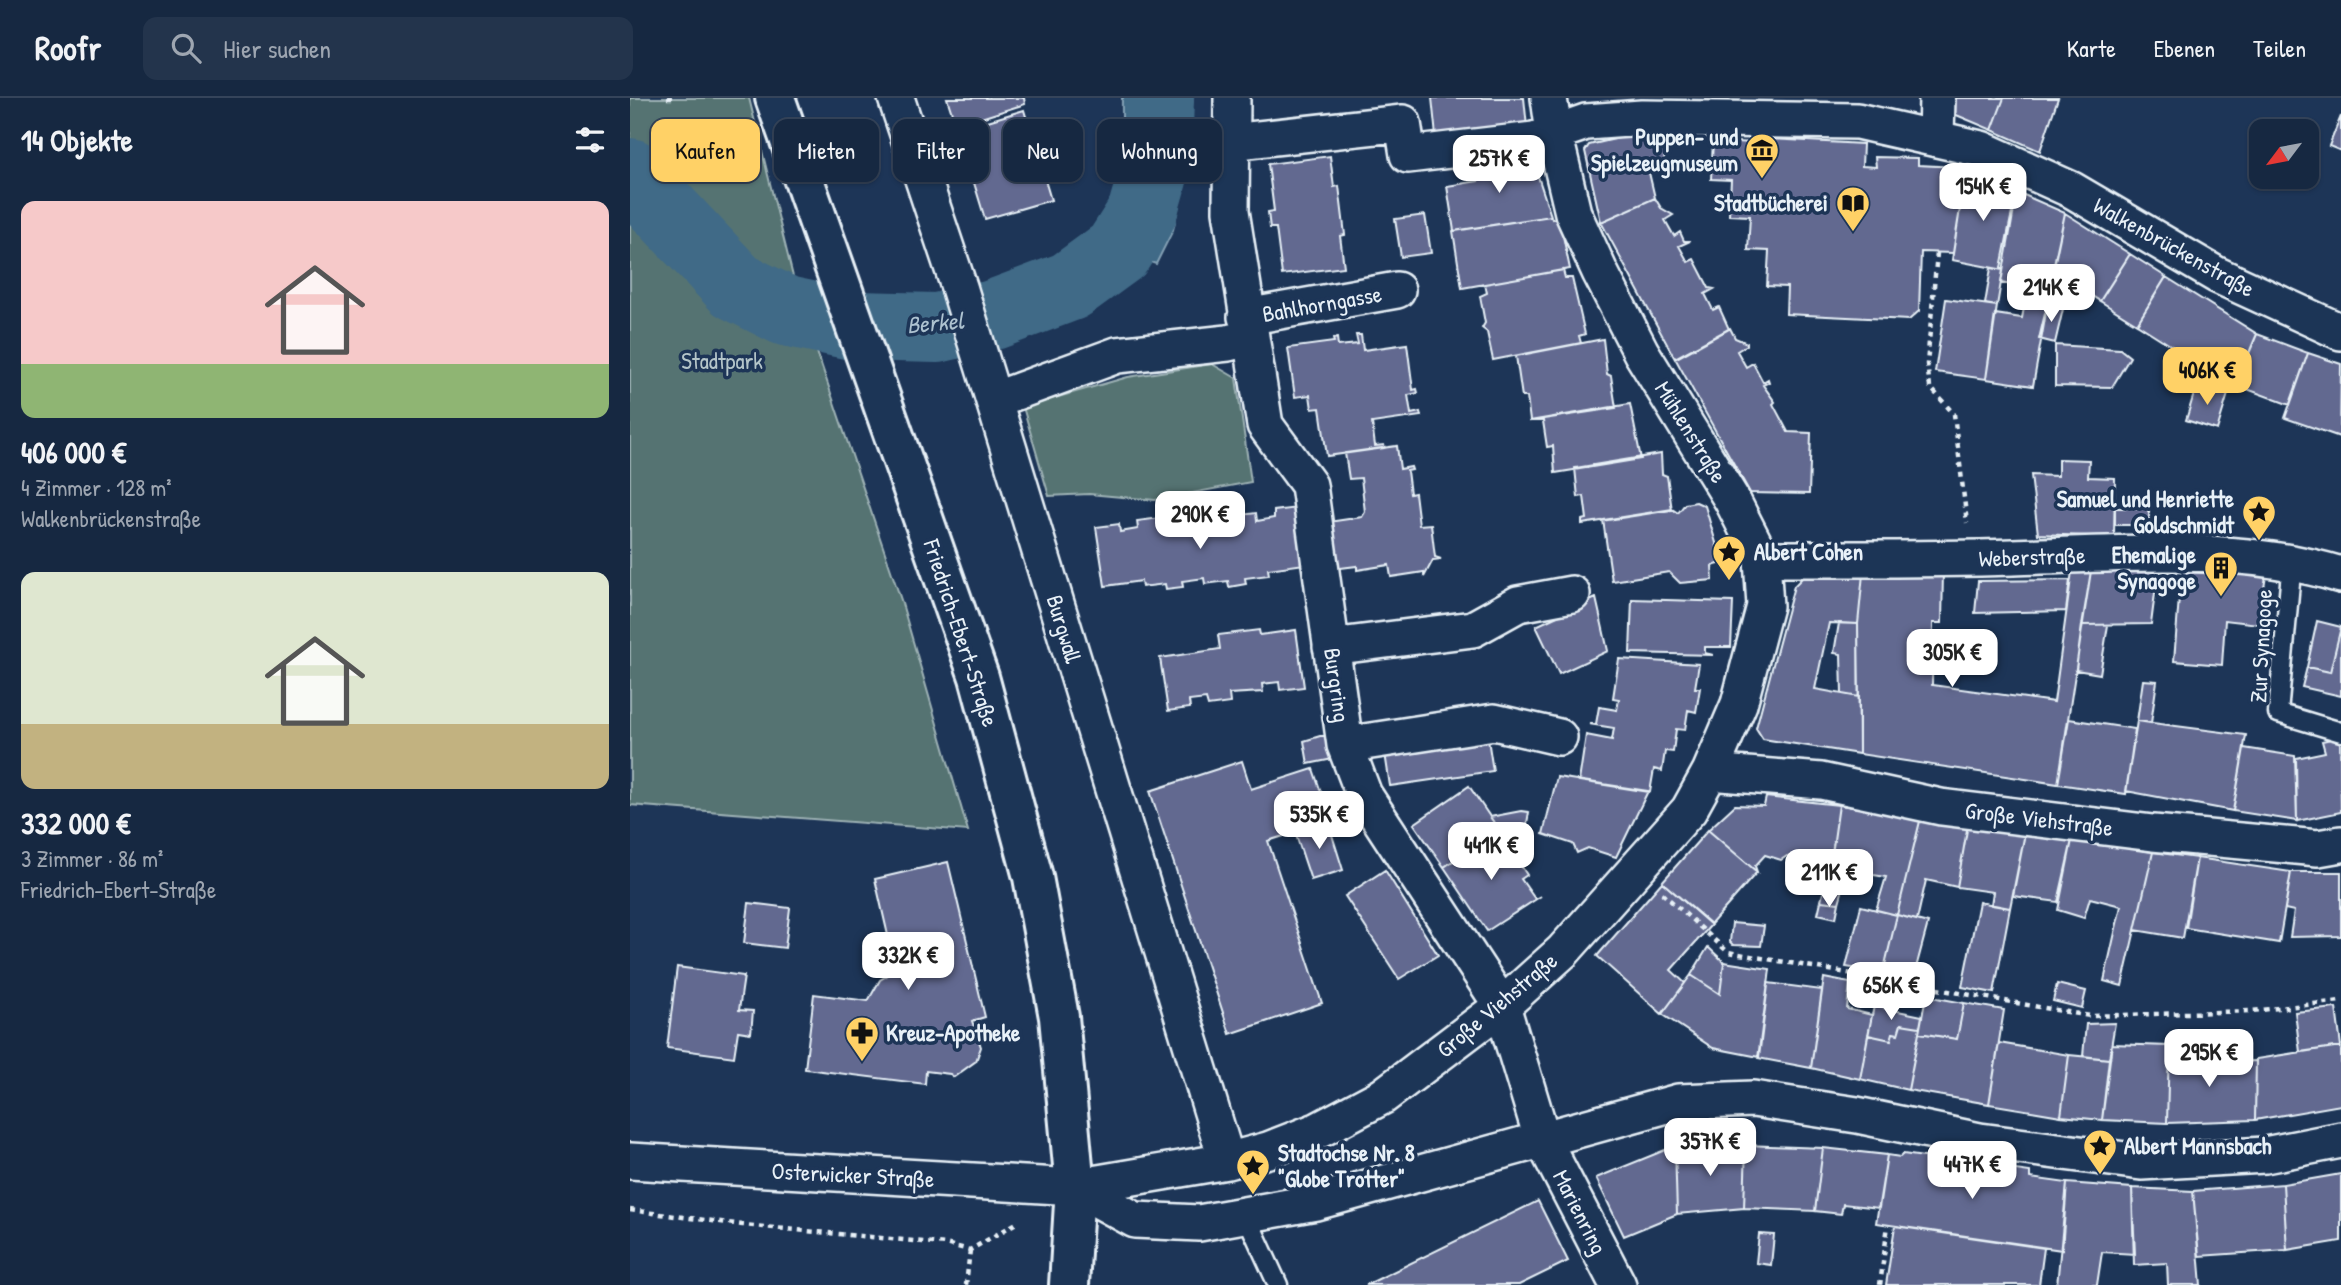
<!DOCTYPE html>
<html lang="de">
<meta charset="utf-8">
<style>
body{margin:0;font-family:"Patrick Hand",sans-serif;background:#23344c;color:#f1f3f6;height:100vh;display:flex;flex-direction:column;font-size:26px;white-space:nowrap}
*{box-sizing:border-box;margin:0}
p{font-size:23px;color:#9ea6b1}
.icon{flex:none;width:38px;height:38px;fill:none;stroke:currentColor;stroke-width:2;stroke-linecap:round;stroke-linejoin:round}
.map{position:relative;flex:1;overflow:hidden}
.side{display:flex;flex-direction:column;background:#162841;width:630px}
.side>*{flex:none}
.guide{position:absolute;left:21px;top:21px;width:665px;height:63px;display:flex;gap:14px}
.needle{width:46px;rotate:238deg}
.tools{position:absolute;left:1619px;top:21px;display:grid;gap:14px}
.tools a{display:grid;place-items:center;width:70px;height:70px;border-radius:14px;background:#162841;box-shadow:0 2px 5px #0004,0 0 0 2px #35445a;font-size:35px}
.price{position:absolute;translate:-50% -60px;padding:0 16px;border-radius:14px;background:#fff;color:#222;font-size:23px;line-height:46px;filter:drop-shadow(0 2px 4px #0008)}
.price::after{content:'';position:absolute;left:50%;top:42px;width:21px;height:16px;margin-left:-10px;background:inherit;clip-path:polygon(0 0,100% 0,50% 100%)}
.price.active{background:#ffd166;color:#111}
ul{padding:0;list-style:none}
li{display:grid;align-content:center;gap:14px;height:371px;padding:0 21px}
li span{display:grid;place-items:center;height:217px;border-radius:14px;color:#555}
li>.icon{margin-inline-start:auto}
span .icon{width:126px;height:126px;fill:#fffc;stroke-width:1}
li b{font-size:30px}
h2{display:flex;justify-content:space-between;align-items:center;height:84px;padding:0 21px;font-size:30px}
.pill{padding:0 24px;border-radius:14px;background:#162841;box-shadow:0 2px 5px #0004,0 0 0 2px #35445a;font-size:24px;line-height:63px}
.pill.active{background:#ffd166;color:#111}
header{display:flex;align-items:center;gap:42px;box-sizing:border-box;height:98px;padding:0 35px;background:#162841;border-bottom:2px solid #35445a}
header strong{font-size:33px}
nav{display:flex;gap:38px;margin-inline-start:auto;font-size:24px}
.search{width:490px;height:63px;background:#23344c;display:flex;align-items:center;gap:18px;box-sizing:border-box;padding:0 24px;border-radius:14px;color:#9ea6b1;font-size:26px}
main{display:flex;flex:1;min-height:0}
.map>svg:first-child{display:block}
.green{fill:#547372;stroke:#9eb2b5;stroke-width:2}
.water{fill:#406a87;stroke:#83a0b4;stroke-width:2}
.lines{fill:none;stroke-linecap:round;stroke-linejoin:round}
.shore{stroke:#a5bbcb;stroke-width:2}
.river{stroke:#406a87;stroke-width:70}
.building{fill:#626990;stroke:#e8f1f8;stroke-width:2}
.lane-casing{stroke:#e8f1f8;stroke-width:23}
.street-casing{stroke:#e8f1f8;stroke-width:40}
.secondary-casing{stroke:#e8f1f8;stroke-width:44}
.path{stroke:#e8f1f8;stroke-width:4.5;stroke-dasharray:5 5;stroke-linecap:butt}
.lane{stroke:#1d3557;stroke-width:18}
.street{stroke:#1d3557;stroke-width:35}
.secondary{stroke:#1d3557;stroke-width:38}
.labels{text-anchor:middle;stroke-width:7;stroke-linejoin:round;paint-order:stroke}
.poi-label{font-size:23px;font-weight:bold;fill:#e8f1f8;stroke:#1d3557;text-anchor:end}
.street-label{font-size:23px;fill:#e8f1f8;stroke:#1d3557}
.park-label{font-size:23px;fill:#b4c5c9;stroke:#1d3557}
.water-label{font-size:24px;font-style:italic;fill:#adc2d0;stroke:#1d3557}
</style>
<header>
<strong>Roofr</strong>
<div class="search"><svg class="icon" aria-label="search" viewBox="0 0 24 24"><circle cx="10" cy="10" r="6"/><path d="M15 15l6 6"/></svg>Hier suchen</div>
<nav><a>Karte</a><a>Ebenen</a><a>Teilen</a></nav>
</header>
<main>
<section class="side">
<h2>14 Objekte<svg class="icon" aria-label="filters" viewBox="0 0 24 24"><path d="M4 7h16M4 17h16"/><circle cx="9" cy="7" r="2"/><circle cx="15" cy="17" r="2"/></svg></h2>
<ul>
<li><span style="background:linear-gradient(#f6c9c9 75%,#8fb573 0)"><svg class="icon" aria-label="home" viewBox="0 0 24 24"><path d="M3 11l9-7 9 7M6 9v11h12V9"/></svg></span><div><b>406 000 €</b><p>4 Zimmer · 128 m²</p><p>Walkenbrückenstraße</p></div></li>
<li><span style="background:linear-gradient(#dfe7d0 70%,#c2b280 0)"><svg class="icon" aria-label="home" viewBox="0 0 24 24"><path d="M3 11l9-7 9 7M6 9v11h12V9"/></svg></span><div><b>332 000 €</b><p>3 Zimmer · 86 m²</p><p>Friedrich-Ebert-Straße</p></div></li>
</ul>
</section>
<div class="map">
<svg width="1711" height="1187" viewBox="0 0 1711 1187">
<rect width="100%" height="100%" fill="#1d3557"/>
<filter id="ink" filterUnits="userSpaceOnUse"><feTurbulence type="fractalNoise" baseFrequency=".0143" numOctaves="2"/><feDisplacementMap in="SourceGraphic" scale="14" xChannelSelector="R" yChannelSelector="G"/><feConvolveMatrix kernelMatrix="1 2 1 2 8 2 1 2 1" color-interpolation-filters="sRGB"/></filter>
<g filter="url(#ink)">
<path class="green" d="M0 0H119L167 195 271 502 338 733 0 707Z
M582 266 606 280 621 384 525 402 459 396 419 398 393 309 498 279Z"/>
<path class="water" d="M492 0H563L551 98 543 132 526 166 488 153 476 132C499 100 491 39 492 0Z"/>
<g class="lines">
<path class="shore" d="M499 0C500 44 503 94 485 133L493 147 521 157C549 133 554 36 556 0
M508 0 506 102 495 134 499 140 516 146C540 126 546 32 547 0
M518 0 516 101 520 105 525 94 536 0"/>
<path class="river" d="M0 75 106 188 156 213 227 228 307 230 363 217 440 188 488 153 512 115 527 63 529 0"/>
</g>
<path class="building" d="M317 0H394L395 6 326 28Z
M802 0H894L897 29 806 38Z
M1325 0H1374L1362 32 1324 16Z
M1374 0H1428L1410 53 1362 32Z
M394 12 421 102 355 121 328 32Z
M1711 18V53L1699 48Z
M1011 35 1036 36 1034 67 1017 66 1025 100 971 124 955 53 959 47Z
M1138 41 1233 46 1232 68 1246 69 1245 59 1288 60V67L1328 69 1336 73 1323 155 1291 154 1289 213 1279 222 1156 216 1157 189 1137 188 1139 153 1118 152 1120 118 1099 117 1101 82 1081 81 1083 43 1126 45 1125 55H1138Z
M900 54 921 118 824 133 817 88 848 83 863 59Z
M700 58 704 89 709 88 715 137 710 138 714 169 652 177 646 130H640L638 114 644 113 638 66Z
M1336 73 1386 94 1371 170 1374 172 1322 162Z
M1387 94 1435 115 1418 194 1371 185Z
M1025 100 1031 110 1043 117 1035 122 1044 138 1050 134 1054 143H1060L1049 148 1058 164 1064 161 1079 190 1084 191 1075 196 1083 212 1089 209 1099 231 1045 261 971 124Z
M1435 115 1500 156 1470 203 1423 173Z
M795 117 801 155 771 159 765 121Z
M921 118 922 121 929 119 940 171 832 190 823 133Z
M1500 156 1536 179 1507 226 1470 203Z
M1361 170 1373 172 1367 208 1355 206Z
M933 172 935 180H942L955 236 949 238 951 245 863 262 857 234 852 230 855 225 850 198 857 195 855 186Z
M1536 179 1627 236 1605 288 1507 226Z
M1398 190 1420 192 1403 288 1356 281 1365 216 1392 220Z
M1316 201 1367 208 1356 281 1305 274Z
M1417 207 1433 211 1425 245 1409 241Z
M1100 230 1105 240 1117 245V247L1107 253 1116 269 1123 265 1133 284 1138 281 1139 284 1133 287 1145 304 1143 306 1158 334 1181 335 1179 396 1120 395 1045 260Z
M1627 236 1678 255 1660 307 1606 287Z
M726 237H731L733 252 777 246 783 292 787 291 788 295 778 297 781 316 790 314 791 318 742 325 745 348 754 347 755 350 697 358 690 310 682 311 680 297 665 299 658 250 704 244 703 241 707 240 708 248 728 246Z
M973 241 977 276 981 278 986 310 900 323 897 299H892L886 258Z
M1425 247 1490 251 1500 259 1482 289 1425 288Z
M1678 255 1711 266 1710 339 1655 320Z
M1567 286 1598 296 1587 332 1556 322Z
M1000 306 1011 361 925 375 923 348 917 349 913 323H900Z
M767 348 770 371 781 369 782 372 777 373 780 396 785 395 789 427 801 426 805 459 811 461 803 462 794 479V474L761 479 759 467 727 472V468L703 471 698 424 732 419 735 414 731 380 719 381 715 355Z
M1031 356 1032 376 1037 378 1042 412 952 426V422L957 421 954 398 948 399 945 370Z
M1428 361 1459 362 1458 379 1485 380 1484 439 1408 436 1401 377 1428 378Z
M1066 404 1075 408 1092 465 1082 468 1083 482 1050 485 1039 474 982 483 973 422 1042 411 1048 415 1055 406Z
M667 410 675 466 638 471 639 477 615 480 616 486 599 489 598 483 575 486 574 480 552 483 553 489 536 491 535 486 512 489 511 483 475 488 466 429 489 426 490 434 508 431 507 423 530 420 532 433 546 432 544 424 568 421V426L589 424 591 432 605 430 603 418 626 415 627 423 644 420V413Z
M1485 410H1519V427H1485Z
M1528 472 1521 526 1452 527 1461 473Z
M1442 473H1461L1428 686 1229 656 1228 526 1233 476 1313 474 1312 525H1303L1302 587 1424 604Z
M1551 474 1636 478 1628 526 1595 522 1592 567 1544 563Z
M1233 476 1228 526 1199 525 1185 591 1229 599V656L1133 641 1126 630 1164 488 1174 478Z
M1440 482 1436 513 1345 515 1348 483Z
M966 500 978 553 929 576 906 528Z
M1002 501 1103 504 1101 549H1075V555L1083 557 1000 555Z
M1687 523 1711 529 1700 574 1677 569Z
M1209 525 1228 526 1229 599 1212 596 1211 556 1204 555Z
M1452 527H1478L1470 576 1446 572Z
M1711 529V598L1672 589 1677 569 1700 574Z
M629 532 630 537 666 532 674 589 650 592 649 584 632 586 633 594 599 596 600 605 578 608 576 601 559 603 560 610 538 613 530 560 590 551 588 537Z
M989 561 1069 566 1065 590H1070L1066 614 1058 612 1055 632 1046 631 1043 654 1035 653 1032 673 1024 671 1020 694 949 683 956 637 982 642 984 630 959 626H966L969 609 987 612 989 601 983 600Z
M1513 582 1527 583 1521 625 1507 623Z
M1439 621 1505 631 1496 696 1428 686Z
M1507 623 1616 637 1603 713 1496 693Z
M690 638H699L703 661 678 666 674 643Z
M1710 639 1711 714 1667 723 1666 660 1695 654 1692 643Z
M858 641 863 673 760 688 755 655Z
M1614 650 1665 658 1667 723 1603 713Z
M612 663 621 691 683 671 701 723 638 743 692 905 600 936 520 693Z
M927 679 1018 693 986 759 958 750 947 755 943 746 913 736Z
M839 688 869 732 814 769 784 726Z
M1136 699 1209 707 1200 770 1174 766 1176 761 1157 758 1151 762 1135 757 1125 768 1127 774 1078 732 1105 707 1134 708Z
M1209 707 1291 719 1267 817 1246 812 1256 779 1200 770Z
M891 713 899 714 896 731 862 736 869 732 860 719Z
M1291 719 1338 726 1327 789 1296 782 1287 822 1267 817Z
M698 724 713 772 681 782 665 734Z
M1338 726 1395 735 1380 810 1361 807 1363 794 1327 789Z
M1078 732 1127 774 1081 826 1032 784Z
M869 735 862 738 874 755 880 751 897 777 891 781 905 801 911 798 857 833 814 769 862 736Z
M1395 735 1442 742 1428 804 1383 798Z
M1442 742 1523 754 1492 888 1474 883 1491 808 1460 800 1454 820 1428 812Z
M1523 754 1567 760 1553 840 1505 832Z
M1567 760 1661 774 1649 845 1556 830Z
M318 764 355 919 342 923 351 949 346 963 324 979 320 976 296 973 295 986 175 971 184 896 238 903 250 882 266 872 245 781Z
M755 772 808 857 769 881 715 798Z
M1661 774H1711V838L1660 839 1664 813 1655 811Z
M1196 783 1214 787 1209 805 1191 803Z
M1032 784 1081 827 1041 872 1055 885 1032 916 967 858Z
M1191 803 1209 805 1206 820 1188 816Z
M1349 804 1380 810 1364 895 1332 889Z
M119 805 160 810 155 850 114 845Z
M1231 808 1267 817 1253 875 1216 869Z
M1267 817 1298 825 1283 881 1253 875Z
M1102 825 1134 828 1131 848 1103 847 1100 844Z
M1078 849 1094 864 1090 896 1061 877Z
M1094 864 1140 871 1129 959 1083 950 1032 916 1061 877 1090 896Z
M47 869 114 878 109 912 123 913 121 935 108 933 104 959 37 950Z
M1194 880 1220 885 1217 911 1242 917 1230 981 1181 970Z
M1138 885 1192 892 1181 970 1128 960Z
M1427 886 1456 893 1452 910 1423 903Z
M1296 898 1334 905 1327 941 1289 935Z
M1334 905 1374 912 1359 1006 1278 992 1289 935 1327 941Z
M1244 908 1292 918 1290 929 1271 926 1268 936 1263 935 1261 942 1238 937Z
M1706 910 1711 948 1670 954 1665 914Z
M1485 925 1479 961 1453 958 1456 926Z
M1271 926 1290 929 1278 992 1230 981 1238 937 1261 942 1263 935 1268 936Z
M1369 945 1439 957 1431 1018 1359 1006Z
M1482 946 1539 948 1537 1025 1472 1022Z
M1539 947H1562L1563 965 1626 963 1625 1022 1537 1025Z
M1711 948V1007L1625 1022 1626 961Z
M1439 957 1479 961 1472 1022 1431 1018Z
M1116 1047 1114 1110 1047 1116 1045 1048Z
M1116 1047 1193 1050 1185 1113 1114 1110Z
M1045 1048 1047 1116 994 1138 966 1080Z
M1193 1050 1257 1057 1249 1110 1213 1106 1211 1116 1185 1113Z
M1273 1056 1400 1074V1080L1437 1085 1432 1152 1246 1125 1257 1057 1270 1059Z
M1711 1076V1143L1657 1152 1653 1086Z
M1437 1085 1502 1090 1505 1156 1472 1154 1467 1187H1427Z
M1653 1086 1657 1152 1569 1158 1563 1093Z
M1502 1090 1563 1093 1571 1187H1538L1537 1165 1504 1167Z
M908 1103 938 1163 889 1187H736Z
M1265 1128 1414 1150 1409 1187H1256Z
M1129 1136 1144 1137 1141 1167 1126 1165Z"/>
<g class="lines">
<g class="lane-casing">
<path id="lane" d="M1662 463 1648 615 1711 634
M615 1115 648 1187"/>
</g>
<g class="street-casing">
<path id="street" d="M266 0 329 189 597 1063
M602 0 601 113 635 327 679 387 715 647 734 697 872 908 912 1040 988 1187
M1306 38 1307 0
M600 44 773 25 778 57 904 42 956 24 1012 20 1227 23 1351 51 1442 92 1587 177 1711 234
M616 219 767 192
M364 302 487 257 598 245 621 239
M1132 461C1216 461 1299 462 1383 459 1492 456 1606 445 1711 477
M701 549 843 531 888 506 942 496
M715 647 864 624 929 639
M1080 674 1191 683 1311 709 1523 735 1688 750 1711 746
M0 1063 445 1089 597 1063 638 1052 689 1032 753 998 872 908 933 853 1059 712 1080 674 1109 606 1135 508 1132 461 1102 402 1011 254 970 174 943 115 924 35 919 0
M445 1089 505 1122 569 1125 686 1104 1048 1004 1123 1001 1227 1017 1350 1043 1511 1064 1635 1057 1711 1042"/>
</g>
<g class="secondary-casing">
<path id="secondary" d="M145 0 349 579 403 779 429 919 445 1089 439 1187"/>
</g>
<path class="path" d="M37 0H43
M1307 155 1297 266 1300 289 1324 316 1337 425
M1032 795 1098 854 1460 918 1622 913 1711 903
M0 1112 113 1127 315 1146 340 1152 388 1124
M336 1187 340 1152
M1250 1187 1258 1127"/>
<use href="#lane" class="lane"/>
<use href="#street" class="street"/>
<use href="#secondary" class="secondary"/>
</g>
</g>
<defs>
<g id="museum-pin" transform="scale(1.75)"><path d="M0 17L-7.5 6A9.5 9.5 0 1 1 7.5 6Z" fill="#ffd166" stroke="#1d3557"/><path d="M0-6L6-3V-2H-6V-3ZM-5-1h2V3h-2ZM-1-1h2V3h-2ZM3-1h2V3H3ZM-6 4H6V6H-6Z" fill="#111"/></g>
<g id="library-pin" transform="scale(1.75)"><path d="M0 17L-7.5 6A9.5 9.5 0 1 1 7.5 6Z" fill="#ffd166" stroke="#1d3557"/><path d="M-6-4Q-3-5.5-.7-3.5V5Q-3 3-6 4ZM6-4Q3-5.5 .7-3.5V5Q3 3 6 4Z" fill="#111"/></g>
<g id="sight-pin" transform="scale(1.75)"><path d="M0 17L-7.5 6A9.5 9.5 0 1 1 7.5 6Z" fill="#ffd166" stroke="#1d3557"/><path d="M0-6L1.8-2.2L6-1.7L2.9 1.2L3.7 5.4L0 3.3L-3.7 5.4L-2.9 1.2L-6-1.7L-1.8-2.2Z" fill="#111"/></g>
<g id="building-pin" transform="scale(1.75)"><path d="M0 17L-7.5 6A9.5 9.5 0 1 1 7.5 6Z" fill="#ffd166" stroke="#1d3557"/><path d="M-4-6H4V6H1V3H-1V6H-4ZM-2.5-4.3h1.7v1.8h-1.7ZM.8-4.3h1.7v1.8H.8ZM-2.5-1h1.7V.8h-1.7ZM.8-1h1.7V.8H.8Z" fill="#111"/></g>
<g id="pharmacy-pin" transform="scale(1.75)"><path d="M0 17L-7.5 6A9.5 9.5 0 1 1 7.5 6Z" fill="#ffd166" stroke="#1d3557"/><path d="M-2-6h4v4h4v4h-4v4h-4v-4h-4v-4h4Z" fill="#111"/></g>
</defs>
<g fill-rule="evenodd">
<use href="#museum-pin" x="1132" y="52"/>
<use href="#library-pin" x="1223" y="105"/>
<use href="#sight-pin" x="1629" y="414"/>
<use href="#sight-pin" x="1099" y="454"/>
<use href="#building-pin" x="1591" y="470"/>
<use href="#pharmacy-pin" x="232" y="935"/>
<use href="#sight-pin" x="1470" y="1048"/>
<use href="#sight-pin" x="623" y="1068"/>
</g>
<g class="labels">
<g class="poi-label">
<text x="1108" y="47">Puppen- und<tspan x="1108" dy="26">Spielzeugmuseum</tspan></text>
<text x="1198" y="113">Stadtbücherei</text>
<text x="1604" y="409">Samuel und Henriette<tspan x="1604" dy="26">Goldschmidt</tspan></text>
<text x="1124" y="462" text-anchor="start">Albert Cohen</text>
<text x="1566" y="465">Ehemalige<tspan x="1566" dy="26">Synagoge</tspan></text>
<text x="256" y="943" text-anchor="start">Kreuz-Apotheke</text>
<text x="1494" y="1056" text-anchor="start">Albert Mannsbach</text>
<text x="648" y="1063" text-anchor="start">Stadtochse Nr. 8<tspan x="648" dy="26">"Globe Trotter"</tspan></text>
</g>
<g class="street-label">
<text transform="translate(1544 149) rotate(29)" y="8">Walkenbrückenstraße</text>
<text transform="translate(692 206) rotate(-10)" y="8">Bahlhorngasse</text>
<text transform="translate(1061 334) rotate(58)" y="8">Mühlenstraße</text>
<text transform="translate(1402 459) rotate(-2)" y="8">Weberstraße</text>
<text transform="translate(434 531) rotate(73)" y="8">Burgwall</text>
<text transform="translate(331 535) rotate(72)" y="8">Friedrich-Ebert-Straße</text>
<text transform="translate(1631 548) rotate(-87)" y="8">Zur Synagoge</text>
<text transform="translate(707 587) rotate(82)" y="8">Burgring</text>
<text transform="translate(1409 721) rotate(7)" y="8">Große Viehstraße</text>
<text transform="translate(867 907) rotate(-40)" y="8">Große Viehstraße</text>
<text transform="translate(223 1077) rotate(3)" y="8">Osterwicker Straße</text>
<text transform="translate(950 1114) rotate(63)" y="8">Marienring</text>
</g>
<g class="park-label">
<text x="92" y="271">Stadtpark</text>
</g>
<g class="water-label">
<text transform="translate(305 225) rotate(-5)" y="8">Berkel</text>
</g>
</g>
</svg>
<div class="tools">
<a><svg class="needle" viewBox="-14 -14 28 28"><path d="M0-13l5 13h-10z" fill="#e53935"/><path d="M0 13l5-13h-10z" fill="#9ea6b1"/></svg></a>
</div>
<b class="price" style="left:869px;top:97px">257K €</b>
<b class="price" style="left:1353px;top:125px">154K €</b>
<b class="price" style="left:1421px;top:226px">214K €</b>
<b class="price active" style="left:1577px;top:309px">406K €</b>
<b class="price" style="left:570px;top:453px">290K €</b>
<b class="price" style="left:1322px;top:591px">305K €</b>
<b class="price" style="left:689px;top:753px">535K €</b>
<b class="price" style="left:861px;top:784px">441K €</b>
<b class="price" style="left:1199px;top:811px">211K €</b>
<b class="price" style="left:278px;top:894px">332K €</b>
<b class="price" style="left:1261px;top:924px">656K €</b>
<b class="price" style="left:1579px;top:991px">295K €</b>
<b class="price" style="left:1080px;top:1080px">357K €</b>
<b class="price" style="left:1342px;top:1103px">447K €</b>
<div class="guide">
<a class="pill active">Kaufen</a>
<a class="pill">Mieten</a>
<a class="pill">Filter</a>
<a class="pill">Neu</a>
<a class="pill">Wohnung</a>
</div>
</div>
</main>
